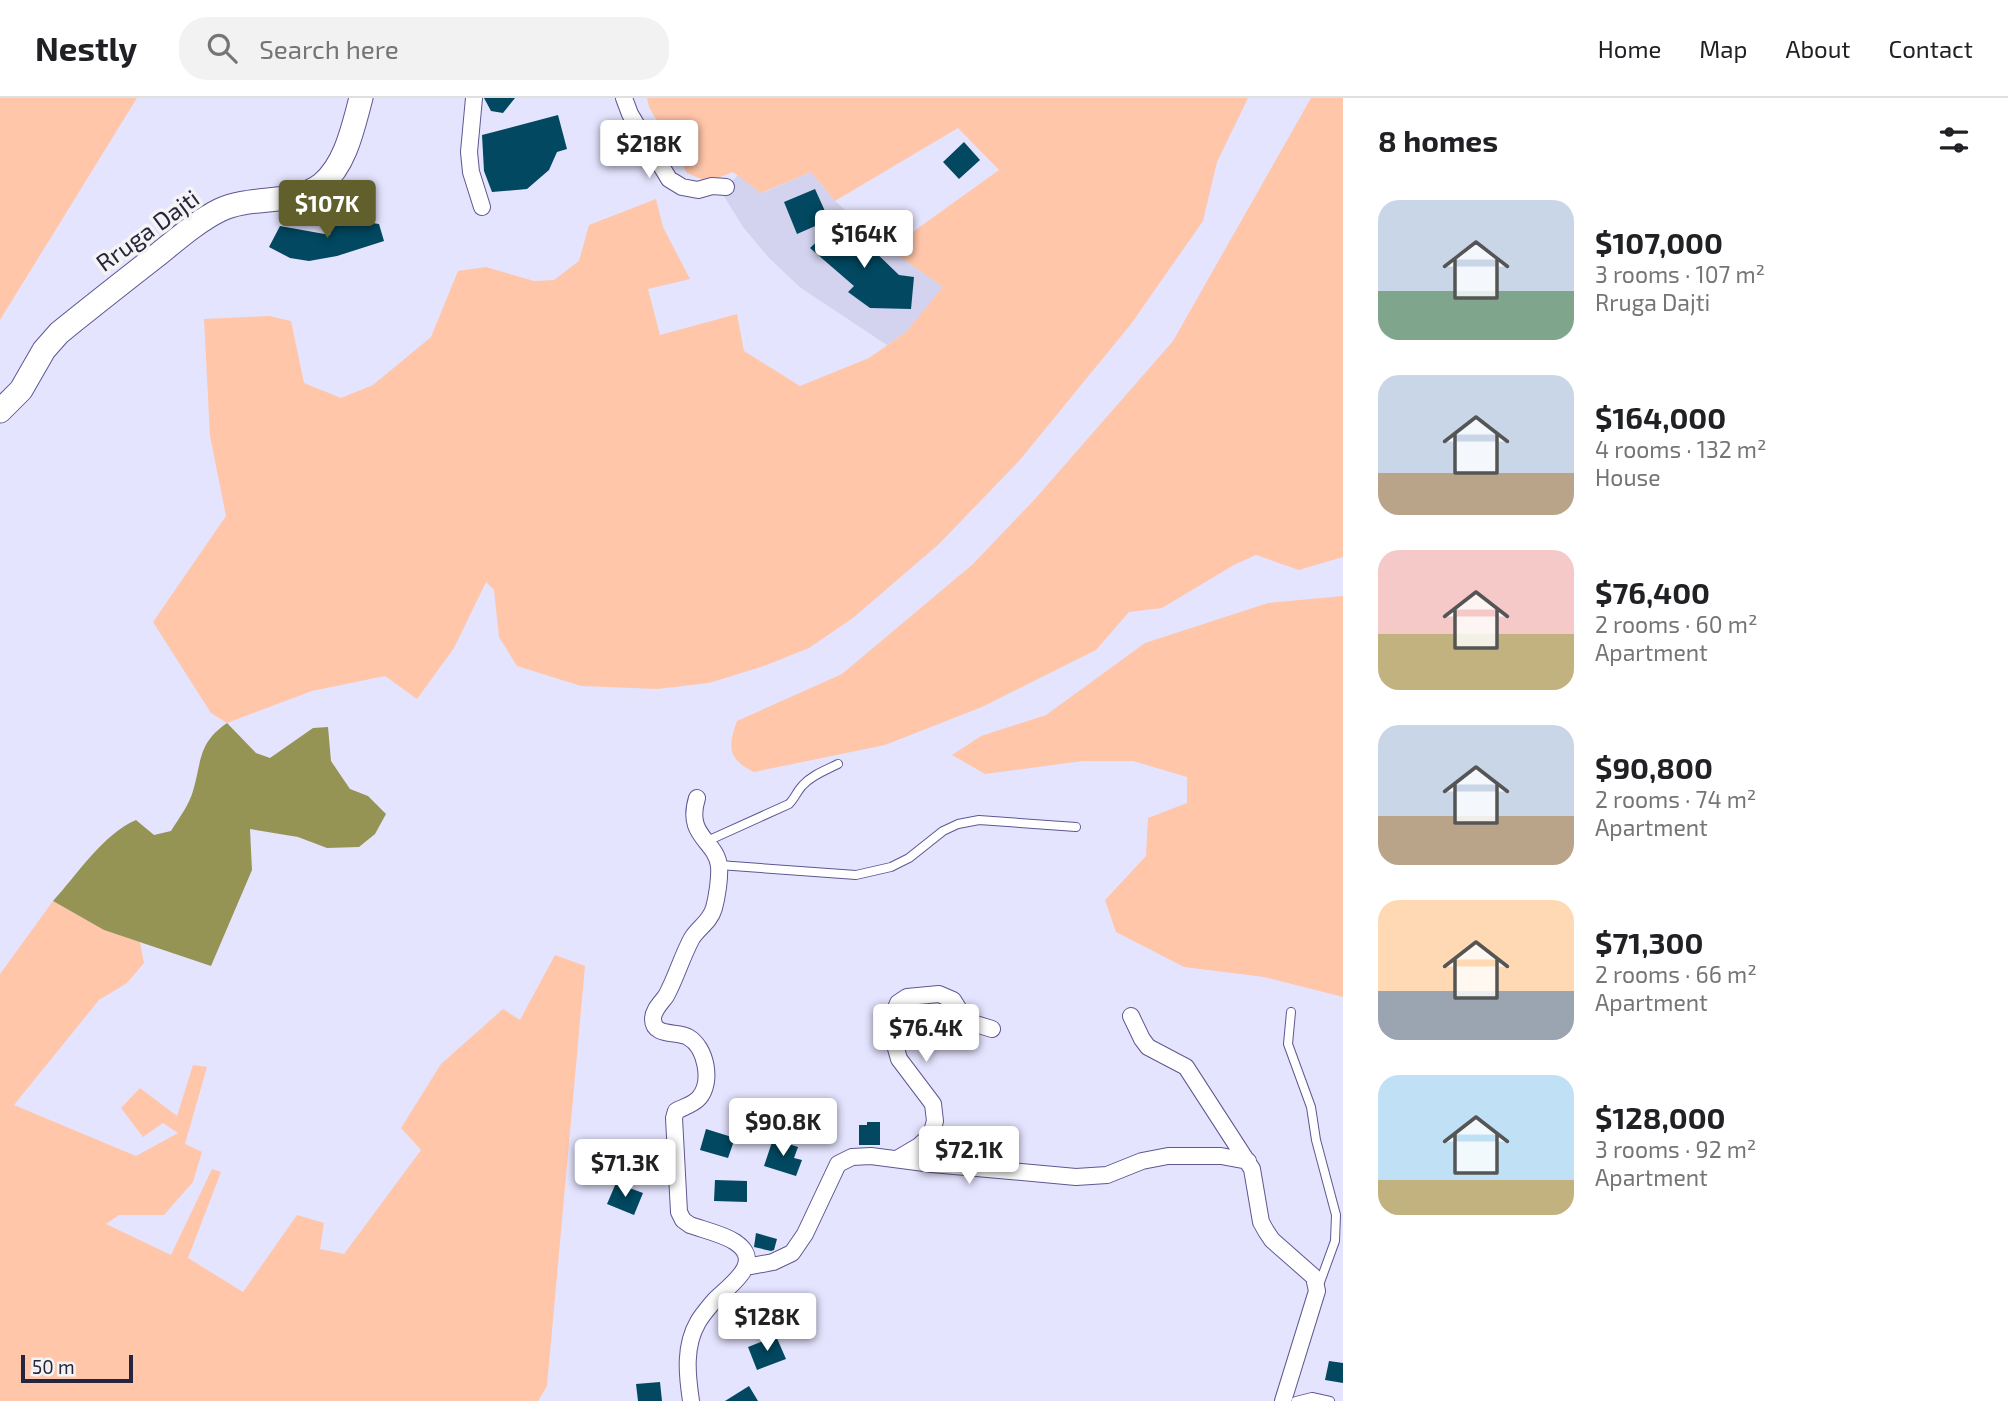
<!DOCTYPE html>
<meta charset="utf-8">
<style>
body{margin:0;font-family:"Exo 2",sans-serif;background:#f2f2f2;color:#202124;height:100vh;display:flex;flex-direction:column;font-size:26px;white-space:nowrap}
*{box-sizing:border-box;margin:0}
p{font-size:23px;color:#757577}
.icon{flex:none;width:38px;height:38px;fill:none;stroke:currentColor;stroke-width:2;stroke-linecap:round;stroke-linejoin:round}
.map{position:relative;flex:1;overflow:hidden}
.drawer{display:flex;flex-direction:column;background:#fff;width:665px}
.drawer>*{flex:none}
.scale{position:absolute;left:21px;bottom:18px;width:112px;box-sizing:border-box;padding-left:7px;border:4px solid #27243d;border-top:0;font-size:19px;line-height:24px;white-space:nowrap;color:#27243d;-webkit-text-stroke:5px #f4f4f4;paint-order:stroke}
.price{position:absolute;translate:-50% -60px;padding:0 16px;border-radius:7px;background:#fff;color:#222;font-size:23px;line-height:46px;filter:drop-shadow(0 2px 4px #0008)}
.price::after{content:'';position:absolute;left:50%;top:42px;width:21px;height:16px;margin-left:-10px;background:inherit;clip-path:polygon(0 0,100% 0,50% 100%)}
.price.selected{background:#61602d;color:#fff}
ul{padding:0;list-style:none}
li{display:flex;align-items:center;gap:21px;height:175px;padding:0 35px}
li span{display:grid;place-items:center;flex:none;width:196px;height:140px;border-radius:21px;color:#555}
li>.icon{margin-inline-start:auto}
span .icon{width:84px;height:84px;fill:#fffc;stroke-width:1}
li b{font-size:30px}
h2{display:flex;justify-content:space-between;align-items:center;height:84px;padding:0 35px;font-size:30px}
header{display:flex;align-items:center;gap:42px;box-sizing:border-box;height:98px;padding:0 35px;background:#fff;border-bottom:2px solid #e0e0e0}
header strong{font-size:33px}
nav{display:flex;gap:38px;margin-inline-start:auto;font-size:24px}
.search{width:490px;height:63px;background:#f2f2f2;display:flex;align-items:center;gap:18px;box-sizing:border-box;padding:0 24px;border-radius:28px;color:#757577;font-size:26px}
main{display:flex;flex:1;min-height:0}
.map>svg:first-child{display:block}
.built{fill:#d3d2ef}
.green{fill:#ffc6aa}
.water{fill:#959454}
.building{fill:#014860}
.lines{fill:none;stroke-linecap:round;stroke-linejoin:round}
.service-casing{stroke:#5e5791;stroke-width:10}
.minor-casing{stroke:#5e5791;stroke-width:18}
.secondary-casing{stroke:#5e5791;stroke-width:25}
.service{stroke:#fff;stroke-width:8}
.minor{stroke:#fff;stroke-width:16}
.secondary{stroke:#fff;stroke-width:23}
.labels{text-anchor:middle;stroke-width:7;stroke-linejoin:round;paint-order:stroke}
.street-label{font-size:24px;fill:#27243d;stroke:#f4f4f4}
</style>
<header>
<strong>Nestly</strong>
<div class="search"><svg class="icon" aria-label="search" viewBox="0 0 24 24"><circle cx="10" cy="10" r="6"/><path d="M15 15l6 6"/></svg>Search here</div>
<nav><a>Home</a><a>Map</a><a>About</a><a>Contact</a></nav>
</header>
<main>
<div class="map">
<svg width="1343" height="1303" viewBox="0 0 1343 1303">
<rect width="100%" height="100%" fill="#e5e4ff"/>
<path class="built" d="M811 74 835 103 889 151 944 189 906 234 887 247 801 190 770 161 743 129 722 95 738 77 762 95Z"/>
<path class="green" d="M0 0H137L0 222Z
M647 0H1248L1217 64 1203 123 1131 226 1019 363 939 446 853 520 809 550 764 568 709 585 657 591 581 588 517 568 499 539 494 492 486 484 454 550 417 601 385 578 312 593 227 625 211 615 153 524 226 418 210 338 204 221 269 218 291 223 304 285 341 300 373 287 431 239 458 173 486 169 534 183 554 182 579 163 589 127 656 101 663 129 690 181 648 191 660 237 737 216 744 253 800 288 869 260 906 234 943 189 889 151 999 72 958 30 835 103 811 74 761 95 733 74 708 84 687 75 649 9Z
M1311 0H1343V459L1299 472 1256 457 1234 467 1162 510 1129 514 1096 552 982 609 885 647 754 674C727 661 728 648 737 623L842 576 973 466 1035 401 1173 243Z
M1343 498V899L1264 879 1184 869 1116 834 1105 802 1146 758 1148 720 1187 705V679L1133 663H1083L985 676 952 657 981 638 1046 617 1145 545 1268 505Z
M53 803 104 832 140 844 144 865 127 885 99 902 14 1007 136 1058 178 1035 163 1025 143 1039 121 1010 140 990 177 1018 193 967 207 969 185 1046 202 1054 193 1084 164 1117H119L106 1126 171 1157 212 1071 221 1074 188 1160 243 1194 297 1117 324 1125 320 1151 344 1156 421 1052 401 1030 441 966 503 911 520 922 555 857 585 868 547 1288 538 1303H0V876Z"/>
<path class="water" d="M227 625 256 655 270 660 313 630 328 629 331 663 350 691 368 698 386 716 375 736 359 749 327 750 298 739 250 731 252 772 211 868 104 832 53 803C76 778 104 735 136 722L154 737 171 733C179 720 189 707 193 693 202 662 198 645 227 625Z"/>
<path class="building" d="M484 0H515L503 15 491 13Z
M558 17 567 51 557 54 549 72 527 91 492 94 484 73 482 37Z
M964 44 980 62 959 81 943 64Z
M815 91 829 122 797 136 784 104Z
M334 119 379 126 384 143 337 158 309 163 290 160 269 149 280 128 330 137Z
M841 121 899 177 914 179 911 211 870 210 848 194 854 188 810 150Z
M867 1024H880V1047H859V1027H867Z
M706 1031 735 1040 728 1060 700 1052Z
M773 1041 798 1049 794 1060 802 1062 796 1078 764 1068Z
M715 1082 747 1083V1104L714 1103Z
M616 1085 643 1095 634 1117 607 1106Z
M756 1135 777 1141 774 1152 771 1153 754 1149Z
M776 1238 786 1261 757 1272 748 1249Z
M1329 1263 1343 1265V1285L1325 1282Z
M660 1284 662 1303H638L636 1286Z
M749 1288 758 1303H725Z"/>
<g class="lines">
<g class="service-casing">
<path id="service" d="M705 744 789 706C795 700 797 693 803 687 812 677 826 672 838 666
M719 767 856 777 891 769 909 760 943 733 958 726 979 722 1076 729
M1291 914 1288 946 1311 1009 1316 1042 1336 1117 1335 1143 1319 1187
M1296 1303 1312 1299 1330 1303"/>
</g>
<g class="minor-casing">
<path id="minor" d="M474 0 469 54 471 74 482 109
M624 0 630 16 669 81 682 89 698 92 712 88 726 89
M1131 918 1142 941 1148 949 1186 969 1252 1071 1261 1124 1266 1133 1272 1142 1314 1179 1317 1193 1283 1303
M897 1061 919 1048 931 1037 935 1023 933 1006 899 961 895 947 894 915 898 905 907 899 939 896 953 902 966 923 992 931
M746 1169 773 1164 792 1155 805 1136 838 1066 852 1059 871 1058 932 1066 1076 1079 1107 1077 1142 1063 1168 1058H1221L1248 1063
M691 1303C687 1276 684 1248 698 1224 702 1217 709 1209 714 1203 728 1188 766 1165 735 1144 723 1136 704 1132 690 1127L683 1122 679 1114 674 1020 676 1013C684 1009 694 1006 699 1000 713 984 706 949 688 939 677 933 653 939 653 921 653 912 661 905 666 898 676 880 682 858 692 840 699 829 710 824 714 810 717 799 720 780 719 768 716 742 685 739 697 700"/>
</g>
<g class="secondary-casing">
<path id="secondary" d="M0 313 21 292 44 252 59 235C91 209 123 184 155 159 175 143 196 124 220 112 251 97 294 108 322 86 346 66 353 29 361 0"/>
</g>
<use href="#service" class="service"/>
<use href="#minor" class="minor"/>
<use href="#secondary" class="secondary"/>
</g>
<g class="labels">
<g class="street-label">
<text transform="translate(148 133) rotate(-36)" y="8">Rruga Dajti</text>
</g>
</g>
</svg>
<div class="scale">50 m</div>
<b class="price" style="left:649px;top:82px">$218K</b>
<b class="price selected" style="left:327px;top:142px">$107K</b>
<b class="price" style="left:864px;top:172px">$164K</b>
<b class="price" style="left:926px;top:966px">$76.4K</b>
<b class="price" style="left:783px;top:1060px">$90.8K</b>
<b class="price" style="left:969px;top:1088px">$72.1K</b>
<b class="price" style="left:625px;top:1101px">$71.3K</b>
<b class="price" style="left:767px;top:1255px">$128K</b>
</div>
<section class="drawer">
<h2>8 homes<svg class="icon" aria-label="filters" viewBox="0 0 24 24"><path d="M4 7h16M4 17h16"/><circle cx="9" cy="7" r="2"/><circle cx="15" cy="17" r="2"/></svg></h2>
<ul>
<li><span style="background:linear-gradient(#c9d6e8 65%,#7fa58c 0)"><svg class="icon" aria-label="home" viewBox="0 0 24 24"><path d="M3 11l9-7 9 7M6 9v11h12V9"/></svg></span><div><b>$107,000</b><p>3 rooms · 107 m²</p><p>Rruga Dajti</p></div></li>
<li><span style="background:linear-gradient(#c9d6e8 70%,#b9a48a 0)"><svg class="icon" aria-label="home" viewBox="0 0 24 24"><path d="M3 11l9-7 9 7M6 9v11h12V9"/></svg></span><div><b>$164,000</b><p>4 rooms · 132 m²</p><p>House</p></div></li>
<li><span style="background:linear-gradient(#f6c9c9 60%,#c2b280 0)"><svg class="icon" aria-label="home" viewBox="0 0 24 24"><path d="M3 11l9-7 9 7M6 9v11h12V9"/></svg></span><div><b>$76,400</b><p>2 rooms · 60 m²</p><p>Apartment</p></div></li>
<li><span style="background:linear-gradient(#c9d6e8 65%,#b9a48a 0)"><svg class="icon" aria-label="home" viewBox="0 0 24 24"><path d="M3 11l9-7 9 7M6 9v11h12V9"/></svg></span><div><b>$90,800</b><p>2 rooms · 74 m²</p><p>Apartment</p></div></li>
<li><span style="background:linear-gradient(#ffd9b3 65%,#9aa5b1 0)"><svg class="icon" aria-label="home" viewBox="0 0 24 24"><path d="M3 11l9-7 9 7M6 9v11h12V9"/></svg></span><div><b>$71,300</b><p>2 rooms · 66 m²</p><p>Apartment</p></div></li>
<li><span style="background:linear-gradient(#bfe0f5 75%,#c2b280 0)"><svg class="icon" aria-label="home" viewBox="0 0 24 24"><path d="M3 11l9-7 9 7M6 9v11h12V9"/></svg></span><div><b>$128,000</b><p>3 rooms · 92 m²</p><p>Apartment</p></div></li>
</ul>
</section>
</main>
